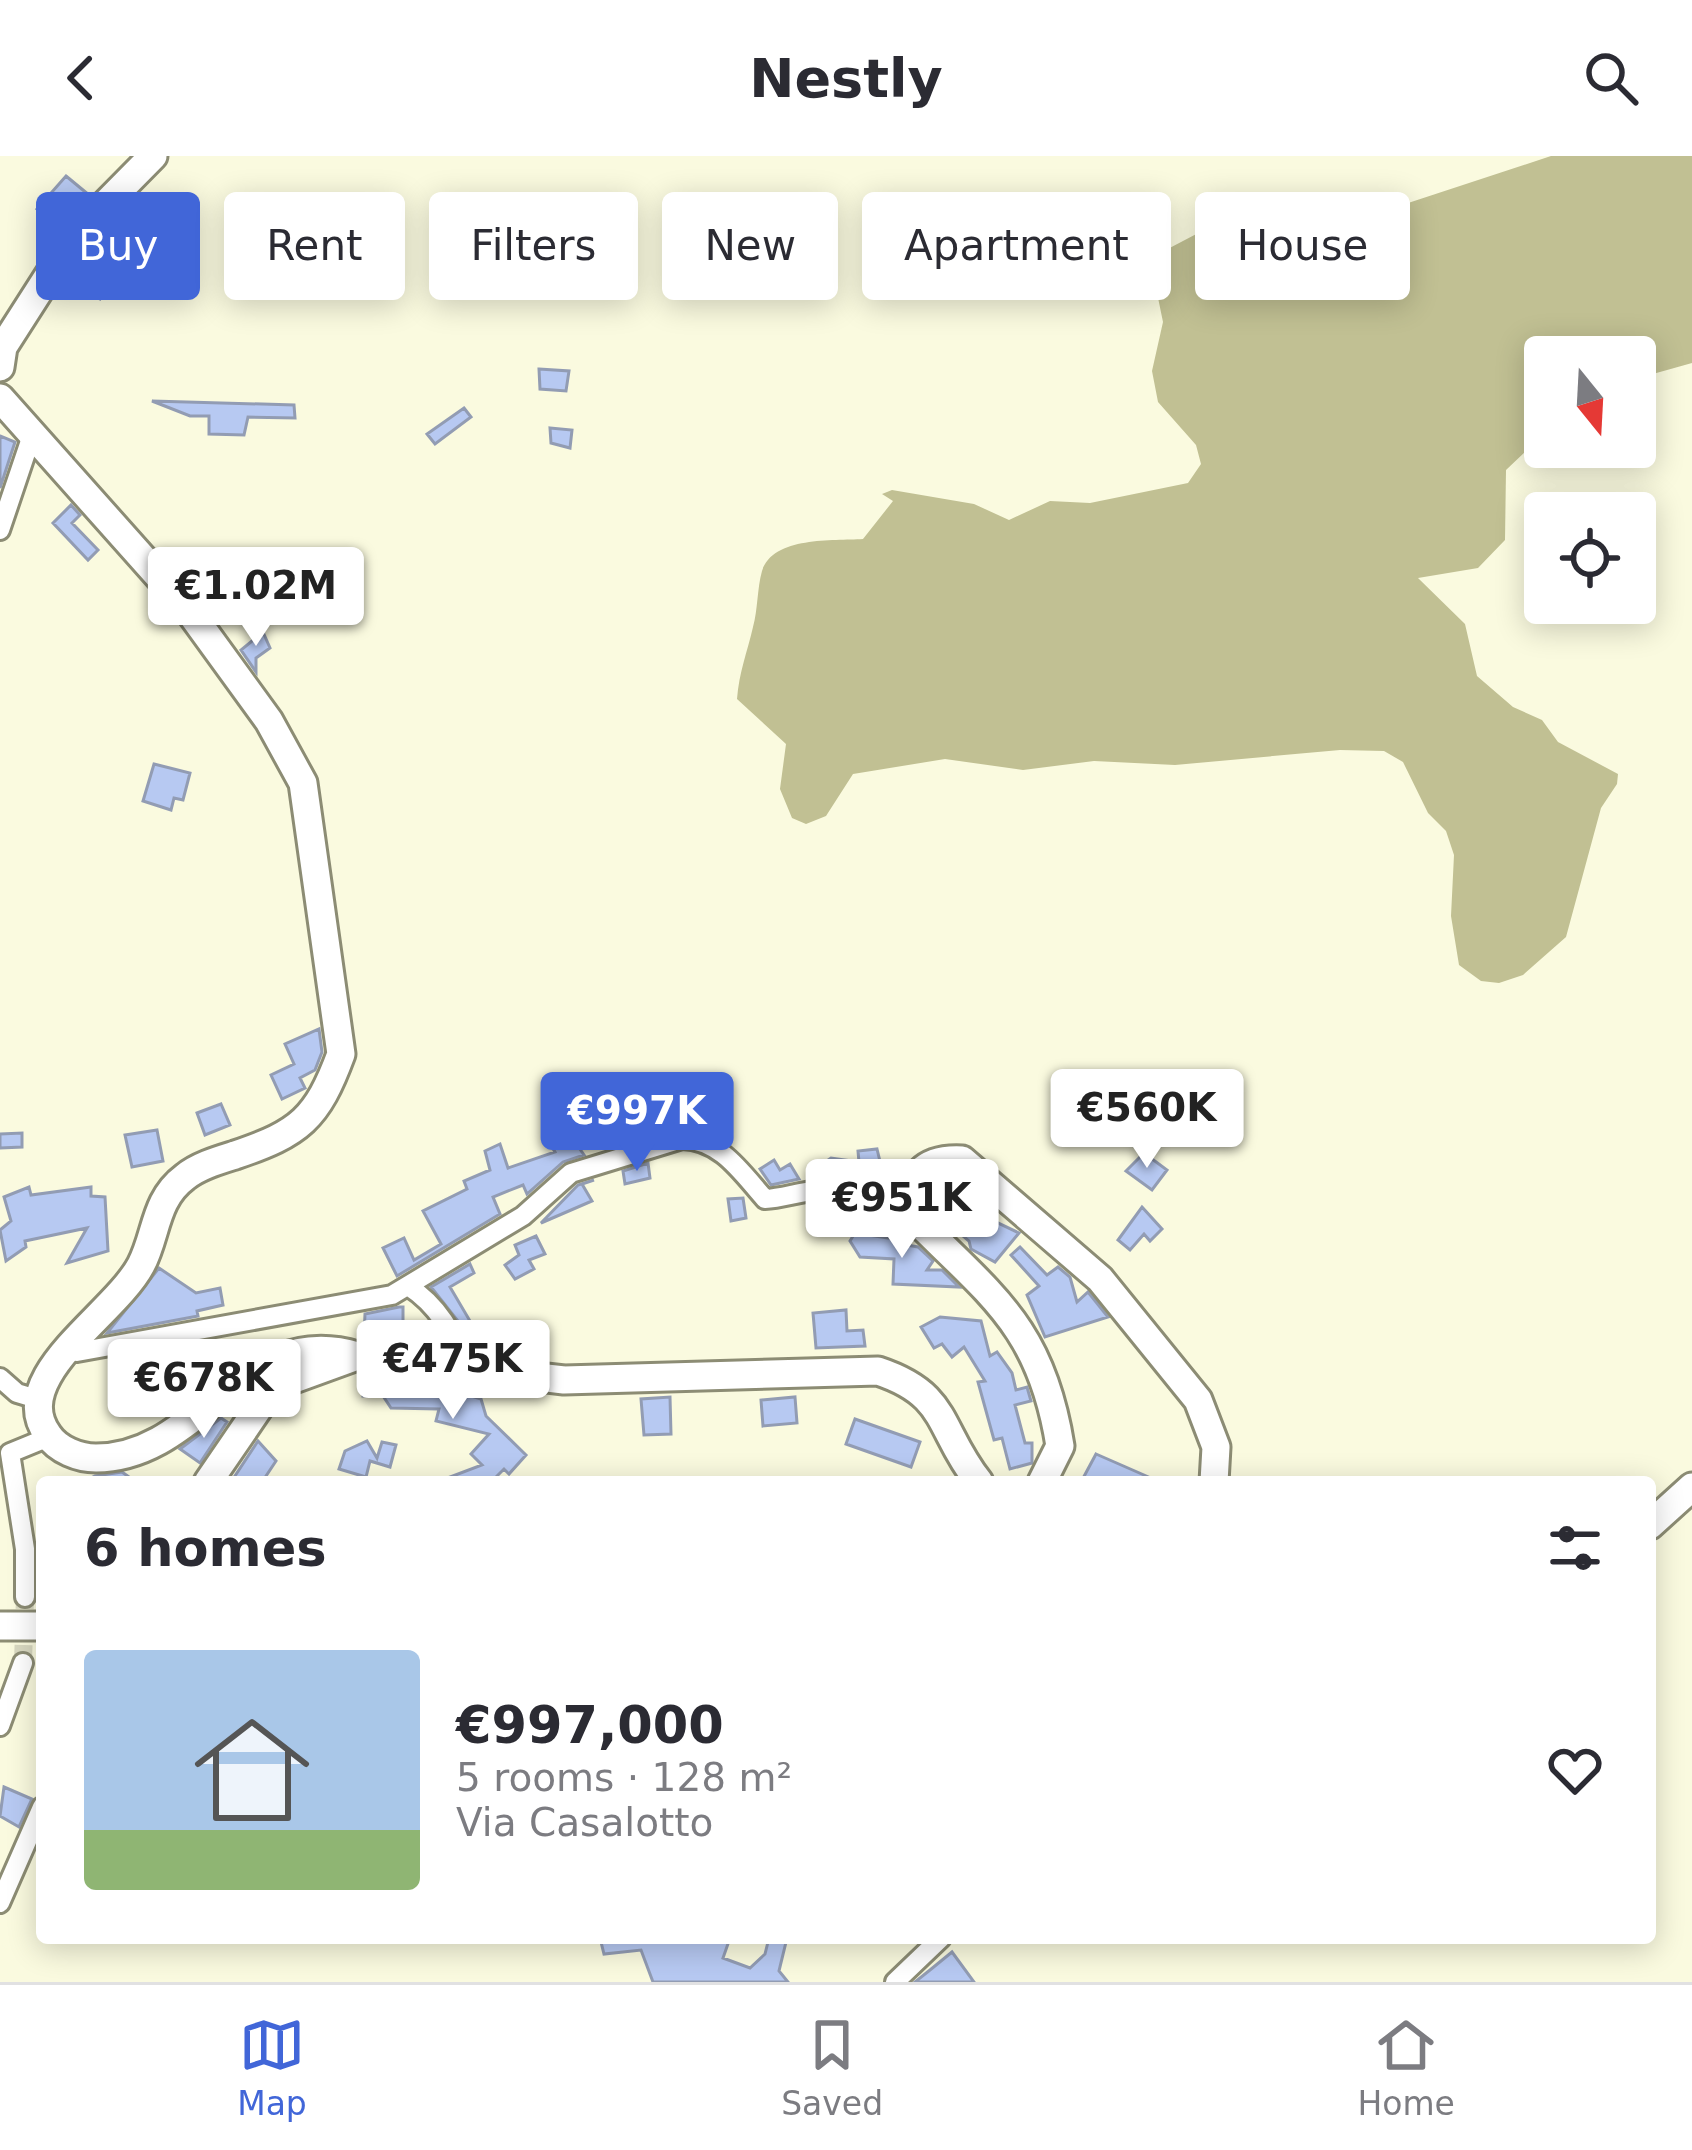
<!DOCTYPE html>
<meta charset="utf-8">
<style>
body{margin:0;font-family:"DejaVu Sans",sans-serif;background:#f2f2f3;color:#2b2b33;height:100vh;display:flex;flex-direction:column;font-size:45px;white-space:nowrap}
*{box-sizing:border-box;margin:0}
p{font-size:39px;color:#7c7c81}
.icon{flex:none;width:66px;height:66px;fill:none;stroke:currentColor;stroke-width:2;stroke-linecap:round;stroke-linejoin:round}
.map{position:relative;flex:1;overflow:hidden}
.details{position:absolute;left:36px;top:1320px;width:1620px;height:468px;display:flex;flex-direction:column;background:#fff;border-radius:12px;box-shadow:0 6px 30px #0003}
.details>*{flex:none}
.top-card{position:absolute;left:36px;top:36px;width:1620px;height:108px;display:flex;gap:24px}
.needle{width:78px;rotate:162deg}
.fabs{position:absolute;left:1524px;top:180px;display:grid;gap:24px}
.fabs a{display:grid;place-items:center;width:132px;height:132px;border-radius:12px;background:#fff;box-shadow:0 6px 30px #0003;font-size:60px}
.price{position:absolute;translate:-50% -102px;padding:0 27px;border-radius:12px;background:#fff;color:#222;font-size:39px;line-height:78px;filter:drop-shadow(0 3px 6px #0008)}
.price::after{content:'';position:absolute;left:50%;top:72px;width:36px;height:27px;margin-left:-18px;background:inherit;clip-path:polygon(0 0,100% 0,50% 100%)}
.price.selected{background:#4166d8;color:#fff}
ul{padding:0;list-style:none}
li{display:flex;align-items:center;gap:36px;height:300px;padding:0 48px}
li span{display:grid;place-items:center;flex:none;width:336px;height:240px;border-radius:12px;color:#555}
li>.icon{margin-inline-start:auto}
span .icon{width:144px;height:144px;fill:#fffc;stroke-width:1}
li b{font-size:51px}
h2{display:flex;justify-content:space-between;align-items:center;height:144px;padding:0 48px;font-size:51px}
.tag{padding:0 42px;border-radius:12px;background:#fff;box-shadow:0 6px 30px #0003;font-size:42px;line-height:108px}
.tag.selected{background:#4166d8;color:#fff}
header{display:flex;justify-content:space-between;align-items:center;height:156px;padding:0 48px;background:#fff;font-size:54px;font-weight:700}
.tabs{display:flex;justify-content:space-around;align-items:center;height:168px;border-top:3px solid #e1e1e2;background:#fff;font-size:33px;color:#7c7c81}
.tabs a{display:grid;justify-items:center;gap:6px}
.tabs .selected{color:#4166d8}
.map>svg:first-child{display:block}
.forest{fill:#c1c093}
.building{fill:#b7c9f2;stroke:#929cb3;stroke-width:3}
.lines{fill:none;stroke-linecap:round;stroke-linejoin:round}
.street-tunnel{stroke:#d8d8c0;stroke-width:18;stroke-dasharray:18 9;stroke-linecap:butt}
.street-casing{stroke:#8c8c74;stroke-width:24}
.secondary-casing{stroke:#8c8c74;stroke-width:33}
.street{stroke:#fff;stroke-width:18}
.secondary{stroke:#fff;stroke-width:27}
</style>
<header><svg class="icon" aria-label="back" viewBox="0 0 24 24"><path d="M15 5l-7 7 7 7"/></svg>Nestly<svg class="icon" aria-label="search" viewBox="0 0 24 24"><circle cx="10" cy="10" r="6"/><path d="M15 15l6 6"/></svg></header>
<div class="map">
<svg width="1692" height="1826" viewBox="0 0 1692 1826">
<rect width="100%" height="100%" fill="#fafadf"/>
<path class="forest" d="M1551 0H1692V207L1635 223V201H1545V277L1506 314 1505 384 1478 412 1418 422 1465 468 1477 520 1513 551 1542 564 1558 586 1618 618 1617 628 1601 652 1566 781 1523 819 1499 827 1481 825 1459 809 1451 760 1454 699 1446 675 1428 657 1403 606 1384 595 1340 594 1175 609 1094 605 1023 614 945 603 853 618 826 660 806 668 792 662 780 633 786 588 737 543C739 516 747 497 753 471 758 453 757 433 762 415 773 380 833 385 863 383L893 345 882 338 892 334 974 348 1009 364 1050 345 1090 347 1188 327 1201 308 1196 289 1158 246 1152 215 1163 166 1156 132 1162 96 1265 42 1399 50Z"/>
<path class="building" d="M66 20 89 39 64 65 56 57 50 63 37 53Z
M87 101 115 117 100 143 71 128Z
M539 213 569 215 566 235 540 233Z
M152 245 294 249 295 262 248 261 244 279 209 278V260H190Z
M464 252 471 261 435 288 427 278Z
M550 272 572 274 570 292 551 287Z
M0 280 15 286 0 332Z
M71 349 80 359 72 367 98 394 88 404 53 367Z
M263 476 270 492 256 502V516L241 494Z
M154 608 190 617 183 644 174 642 171 654 143 645Z
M319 873 322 896 315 914 300 922 305 932 282 943 271 919 294 908 285 888Z
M221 948 230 969 205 979 197 957Z
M566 962 568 976 584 999 563 1006 527 1038 523 1029 493 1041 500 1058 397 1120 383 1092 404 1082 414 1104 441 1088 423 1055 467 1033 464 1025 490 1014 485 995 500 988 508 1012 555 996 543 977Z
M157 974 163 1005 132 1011 125 979Z
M22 977V991L0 992V978Z
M877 993 892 1055 847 1026 815 1021 818 1011 831 1002 859 1006 858 995Z
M1144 997 1167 1014 1152 1034 1126 1015Z
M774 1004 780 1014 790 1008 799 1023 771 1029 760 1013Z
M648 1007 650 1022 625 1028 623 1015Z
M954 1022 967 1035 963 1040 971 1048 967 1052 1019 1077 995 1106 971 1093 969 1085 928 1050 930 1035 941 1024Z
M594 1024 582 1028 592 1045 541 1067 578 1029Z
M29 1031 31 1039 91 1031V1040L105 1041 108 1095 67 1107 87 1072 25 1085 26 1091 6 1105 0 1074 11 1065 4 1041Z
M743 1042 746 1062 731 1065 728 1043Z
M1142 1051 1162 1073 1150 1085 1144 1078 1130 1094 1118 1084Z
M855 1077 908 1085 907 1089 918 1091 933 1105 927 1114H942L959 1131 893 1128 894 1103 860 1101 850 1085Z
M536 1080 545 1098 529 1104 534 1113 515 1123 505 1109 519 1099 515 1089Z
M1020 1091 1047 1119 1058 1111 1070 1121 1077 1146 1088 1136 1108 1161 1045 1181 1027 1139 1039 1130 1011 1099Z
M470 1108 474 1117 450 1131 470 1165 461 1169 431 1131Z
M159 1112 196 1137 220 1132 223 1149 197 1155 198 1160 107 1177Z
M399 1151H403V1181H364L365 1158Z
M846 1154 847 1175 863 1174 865 1190 816 1192 813 1157Z
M940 1161 981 1165 990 1200 997 1196 1012 1217 1016 1234 1027 1231 1031 1245 1015 1249 1025 1287H1032V1307L1010 1313 1002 1282 994 1284 978 1226 985 1225 964 1191 952 1201 942 1188 934 1192 921 1171Z
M528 1166 527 1202 498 1198 499 1179H509L510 1167Z
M136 1199 145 1230 133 1233 124 1201Z
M363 1219 430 1227 481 1243 486 1260 526 1299 509 1318 504 1313 491 1326H437L482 1309 471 1298 489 1278 436 1265 439 1253 391 1252 383 1240H363Z
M670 1241 671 1278 644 1279 641 1243Z
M795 1241 797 1267 763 1270 761 1244Z
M221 1262 227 1266 200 1307 180 1293Z
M855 1263 920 1286 911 1311 846 1288Z
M258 1285 276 1305 262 1326H231Z
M367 1285 377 1302 382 1286 396 1289 390 1311 370 1305 366 1321 339 1313 345 1295Z
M1096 1298 1160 1326H1081Z
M122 1316 136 1326H83L95 1320Z
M4 1631 32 1643 19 1671 0 1660Z
M600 1782H730L723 1802 750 1812 765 1798 769 1782H787L779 1815 788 1826H653L641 1794 604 1798Z
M952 1796 974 1826H915L930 1814Z"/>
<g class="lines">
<path class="street-tunnel" d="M23 1507 25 1441"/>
<g class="street-casing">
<path id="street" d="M0 374 31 282
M408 1130C433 1146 461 1180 458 1212
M68 1192 77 1196 392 1139 523 1060 571 1017 682 983C721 984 741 1016 765 1043 790 1042 817 1028 841 1038 870 1049 878 1083 915 1062
M0 1222 17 1237 37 1243
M25 1441V1393L10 1297 49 1281
M0 1570 23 1507
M0 1747 42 1651
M895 1826 941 1782"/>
</g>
<g class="secondary-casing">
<path id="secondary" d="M0 211 3 191 74 80 153 0
M0 242 187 452 269 565 303 627 341 898C317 963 300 977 235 999 219 1004 198 1010 185 1021 154 1044 157 1079 141 1109 114 1160 6 1221 48 1279 58 1294 79 1302 96 1302 201 1302 243 1165 357 1200
M208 1326 264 1244 291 1224 357 1200 564 1224 878 1215C950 1239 937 1273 979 1326
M1042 1326 1060 1290C1041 1169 990 1139 910 1058 907 1020 924 1002 962 1004L1100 1123 1198 1244 1216 1291 1214 1326
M1650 1369 1692 1331
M0 1470H42"/>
</g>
<use href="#street" class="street"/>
<use href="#secondary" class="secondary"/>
</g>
</svg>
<div class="fabs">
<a><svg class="needle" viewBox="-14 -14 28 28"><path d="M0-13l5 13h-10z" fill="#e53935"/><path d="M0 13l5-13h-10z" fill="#7c7c81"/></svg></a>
<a><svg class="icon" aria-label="locate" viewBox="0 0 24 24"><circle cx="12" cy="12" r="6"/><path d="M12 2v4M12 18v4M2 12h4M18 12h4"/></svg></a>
</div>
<b class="price" style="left:256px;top:493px">€1.02M</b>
<b class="price" style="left:1147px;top:1015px">€560K</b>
<b class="price selected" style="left:637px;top:1018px">€997K</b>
<b class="price" style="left:902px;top:1105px">€951K</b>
<b class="price" style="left:453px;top:1266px">€475K</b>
<b class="price" style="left:204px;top:1285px">€678K</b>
<div class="top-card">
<a class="tag selected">Buy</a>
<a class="tag">Rent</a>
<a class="tag">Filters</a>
<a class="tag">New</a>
<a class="tag">Apartment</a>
<a class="tag">House</a>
</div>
<section class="details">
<h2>6 homes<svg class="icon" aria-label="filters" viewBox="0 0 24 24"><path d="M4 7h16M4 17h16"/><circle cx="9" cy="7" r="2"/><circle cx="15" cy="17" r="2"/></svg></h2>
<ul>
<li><span style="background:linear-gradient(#a9c7e8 75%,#8fb573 0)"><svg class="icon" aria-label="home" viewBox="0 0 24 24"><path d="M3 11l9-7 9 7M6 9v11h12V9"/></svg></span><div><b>€997,000</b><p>5 rooms · 128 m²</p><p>Via Casalotto</p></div><svg class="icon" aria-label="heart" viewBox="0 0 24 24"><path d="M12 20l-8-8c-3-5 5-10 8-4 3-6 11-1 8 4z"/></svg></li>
</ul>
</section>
</div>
<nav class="tabs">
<a class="selected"><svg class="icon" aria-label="map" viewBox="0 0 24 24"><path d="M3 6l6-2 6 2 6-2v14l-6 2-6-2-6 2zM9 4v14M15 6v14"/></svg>Map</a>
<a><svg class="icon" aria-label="saved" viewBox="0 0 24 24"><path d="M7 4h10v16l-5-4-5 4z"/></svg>Saved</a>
<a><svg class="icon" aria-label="home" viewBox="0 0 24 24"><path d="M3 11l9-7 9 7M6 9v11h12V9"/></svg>Home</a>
</nav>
